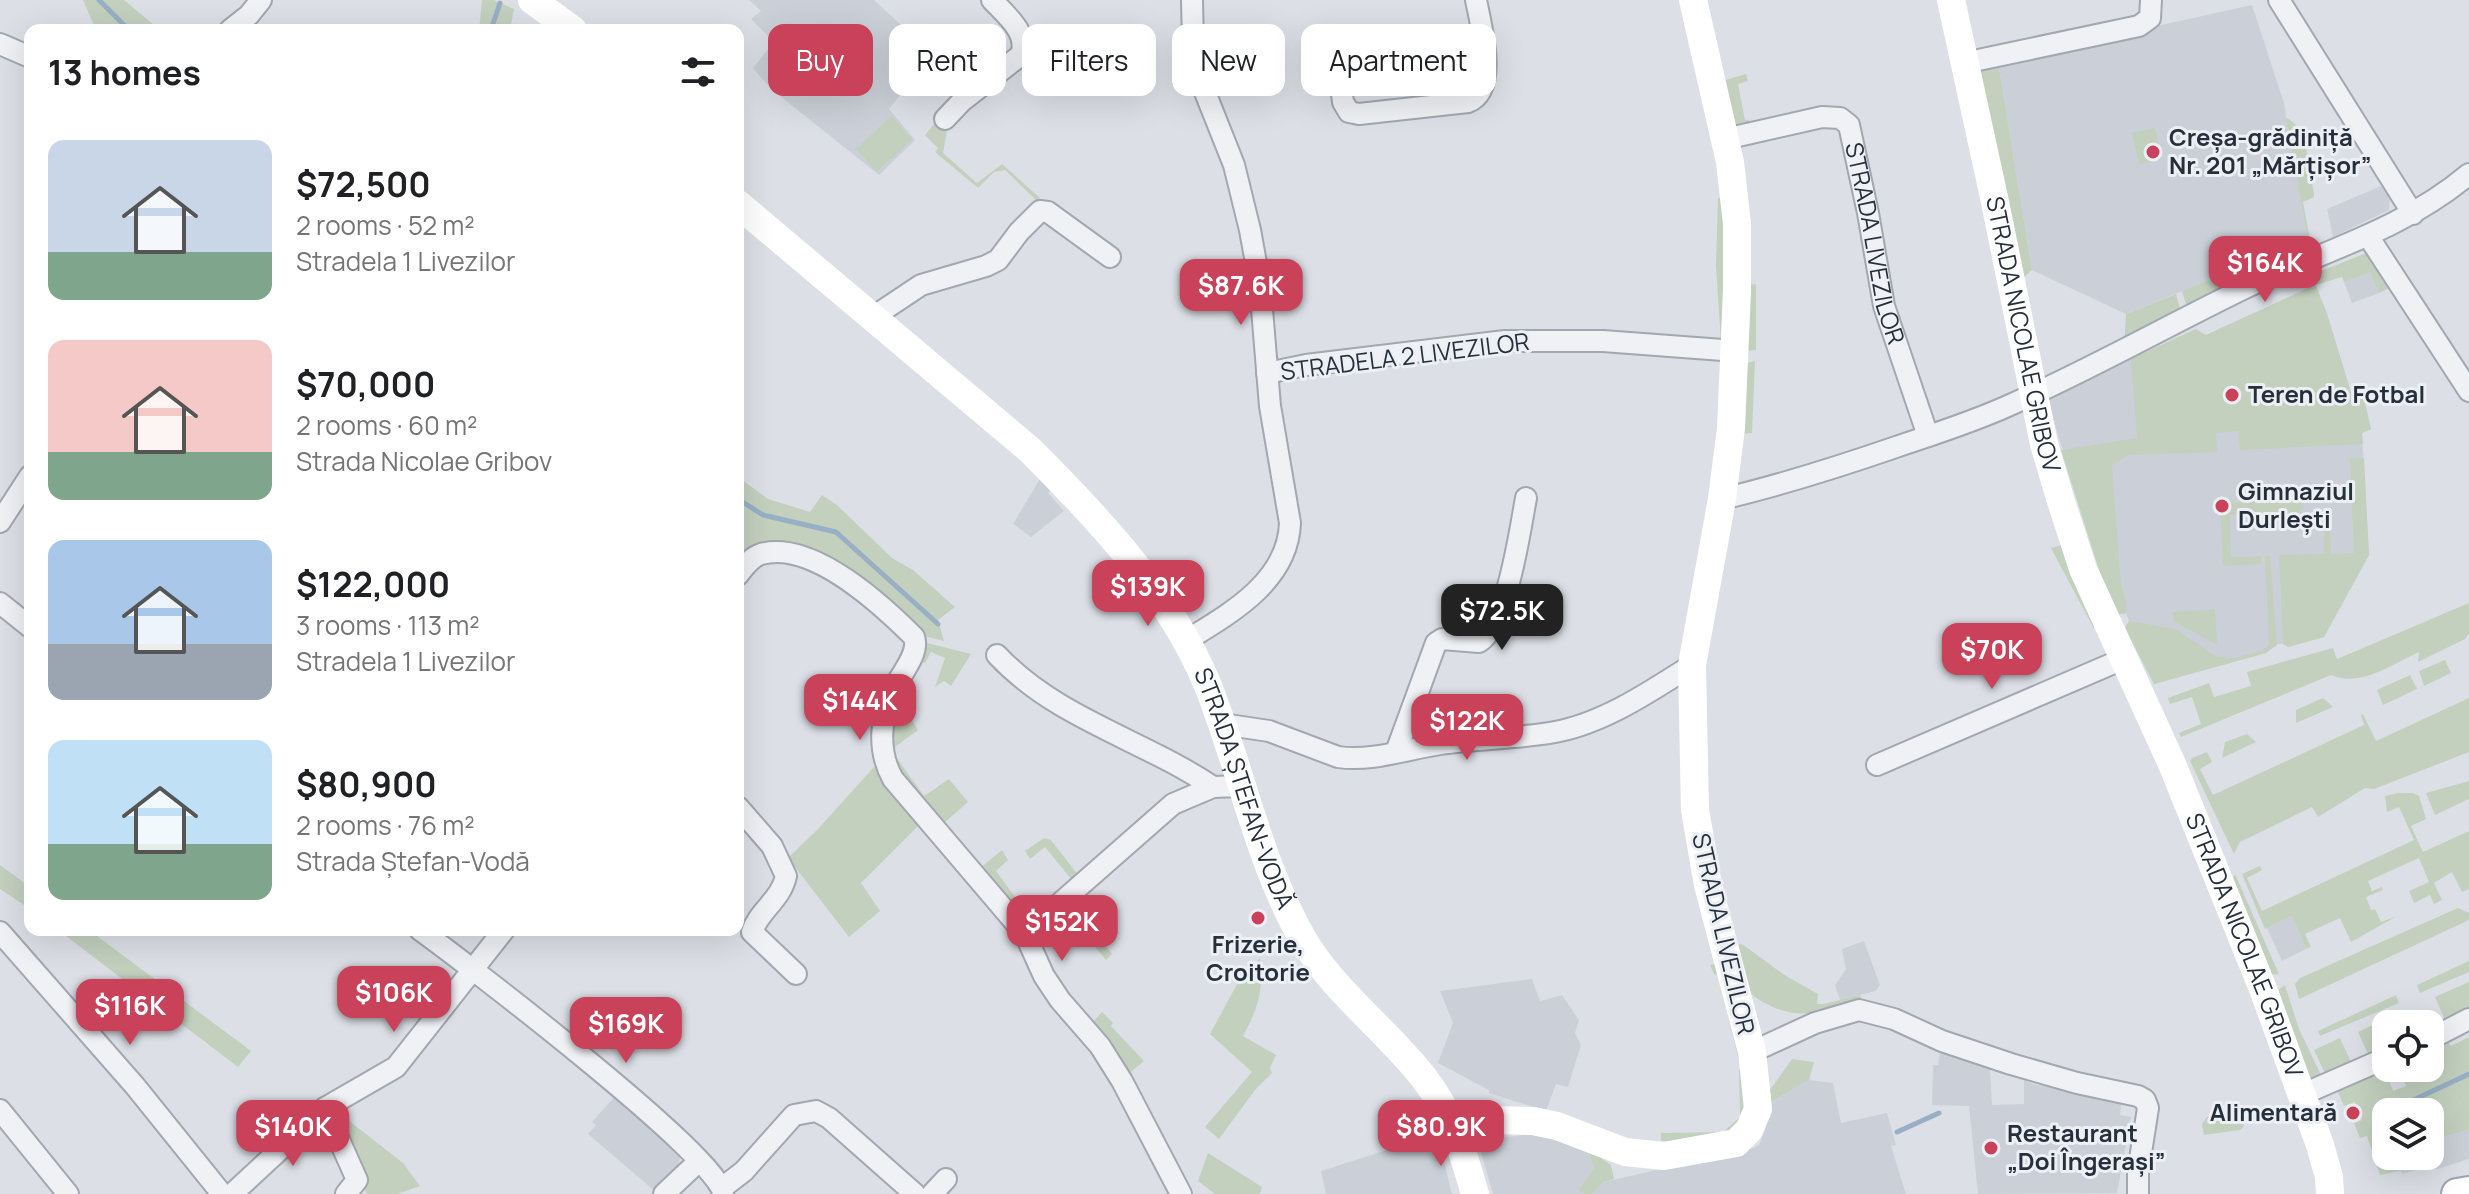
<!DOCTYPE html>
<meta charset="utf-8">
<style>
body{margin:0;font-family:Manrope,sans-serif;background:#f6f6f6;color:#202124;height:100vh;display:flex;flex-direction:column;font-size:30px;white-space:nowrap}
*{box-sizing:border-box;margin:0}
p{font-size:26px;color:#757577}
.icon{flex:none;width:44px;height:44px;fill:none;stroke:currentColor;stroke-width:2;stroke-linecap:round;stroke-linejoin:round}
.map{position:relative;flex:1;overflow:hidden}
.details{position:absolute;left:24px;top:24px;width:720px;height:912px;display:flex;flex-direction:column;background:#fff;border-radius:16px;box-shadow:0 8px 32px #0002}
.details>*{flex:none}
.hud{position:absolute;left:768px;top:24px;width:760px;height:72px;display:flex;gap:16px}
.tools{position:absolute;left:2372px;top:1010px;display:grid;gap:16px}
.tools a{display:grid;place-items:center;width:72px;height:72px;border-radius:16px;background:#fff;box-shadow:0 8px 32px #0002;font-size:40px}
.price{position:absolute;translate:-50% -68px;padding:0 18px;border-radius:16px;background:#ca425a;color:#fff;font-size:26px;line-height:52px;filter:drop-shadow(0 2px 4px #0008)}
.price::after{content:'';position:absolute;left:50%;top:48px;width:24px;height:18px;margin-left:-12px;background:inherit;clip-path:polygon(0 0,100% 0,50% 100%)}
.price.current{background:#222;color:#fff}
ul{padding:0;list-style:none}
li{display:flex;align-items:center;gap:24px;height:200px;padding:0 24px}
li span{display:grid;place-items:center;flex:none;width:224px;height:160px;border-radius:16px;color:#555}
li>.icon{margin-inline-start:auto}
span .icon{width:96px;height:96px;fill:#fffc;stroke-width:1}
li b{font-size:34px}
h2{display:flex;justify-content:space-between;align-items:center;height:96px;padding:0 24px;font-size:34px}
.chip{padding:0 28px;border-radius:16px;background:#fff;box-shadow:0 8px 32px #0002;font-size:28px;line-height:72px}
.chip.current{background:#ca425a;color:#fff}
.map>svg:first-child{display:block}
.built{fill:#cbd0d8}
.green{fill:#c3d0be}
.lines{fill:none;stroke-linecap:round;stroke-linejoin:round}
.stream{stroke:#98afc6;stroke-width:5}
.street-casing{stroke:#a2a7b0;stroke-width:24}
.primary-casing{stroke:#9ca5b2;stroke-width:34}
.street{stroke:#eff1f5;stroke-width:20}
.secondary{stroke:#fff;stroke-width:28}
.primary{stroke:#fff;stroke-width:30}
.poi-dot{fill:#ca425a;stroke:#eceff4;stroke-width:3}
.labels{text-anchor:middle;stroke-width:6;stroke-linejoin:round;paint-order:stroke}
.poi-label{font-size:24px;font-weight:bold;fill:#262f3c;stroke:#eceff4;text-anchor:start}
.street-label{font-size:24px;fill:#262f3c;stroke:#eceff4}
</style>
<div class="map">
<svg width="2469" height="1194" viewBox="0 0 2469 1194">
<rect width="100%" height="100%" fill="#dce0e6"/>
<path class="built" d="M749 0H874L924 46 904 66 919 81 904 97 901 94 889 109 915 140 879 175 770 88 753 68 774 42 751 19 761 11Z
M2252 5 2284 103 2308 240 2126 314 2032 270 1998 61Z
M2381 186 2390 197 2389 210 2333 237 2327 209Z
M2370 271 2379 293 2352 303 2344 282Z
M2315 285 2327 314 2353 399 2363 394 2371 429 2362 433 2369 555 2324 637 2288 647 2286 643 2273 645 2266 653 2154 684 2125 628 2129 621 2126 613 2123 615 2101 576 2048 402 2056 393 2196 329 2206 335Z
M1040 479 1051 490 1048 493 1064 511 1031 537 1013 524Z
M2292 916 2306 949 2282 961 2267 928Z
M1864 941 1880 985 1876 991 1840 1000 1835 985 1846 969 1842 949Z
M1532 979 1540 1001 1562 995 1579 1020 1575 1033 1581 1045 1568 1087 1556 1084 1546 1111 1489 1093V1090L1438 1063 1453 1023 1440 991Z
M1940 1052 1990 1069 1992 1105 2024 1104V1080L2033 1084 2122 1101 2120 1115 2131 1117 2117 1193 1978 1194 1969 1106 1932 1105 1933 1065H1938Z
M1809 1080 1833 1083 1841 1123 1887 1113 1896 1145 1891 1146 1906 1194H1592L1604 1182 1753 1148 1759 1145 1765 1130 1771 1102Z
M617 1094 681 1149 678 1169 656 1192 588 1134 596 1125 592 1122Z
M2469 1130V1159L2438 1169 2423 1168 2403 1174 2400 1171 2395 1156H2430V1140Z
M1437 1134 1452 1194H1326L1321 1171Z
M1532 1134 1588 1149 1594 1168 1580 1190 1584 1194H1493L1480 1149 1499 1138Z"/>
<path class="green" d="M83 0H124L160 30H96Z
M482 0H494L514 9 510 30H479Z
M1998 61 2032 270 2021 280 1977 72Z
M1746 74 1748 81 1738 84 1745 120H1749V127L1732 128 1722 81Z
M891 116 912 139 877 172 856 149Z
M939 118 948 125 943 153 977 183 1002 164 1040 198 1033 209 1035 199 1005 170 994 172 978 188 935 152 938 148 925 135Z
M2286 118C2308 125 2310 173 2314 194V197L2303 202 2312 251 2187 308 2182 291 2308 240Z
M2155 128 2162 159 2139 165 2132 133Z
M1718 198H1726L1721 343 1716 266Z
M2369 252 2389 288 2379 293 2370 272 2344 282 2342 277 2316 285 2327 314 2353 399 2363 394 2371 429 2362 433 2363 444 2240 450 2238 431 2216 433 2217 452 2129 455 2112 465 2121 585 2126 600V612L2118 615 2101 576 2061 450 2137 438 2131 359 2196 329 2206 335 2315 285 2311 275Z
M1756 284V350L1746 351V285Z
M2176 294 2181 312 2124 345 2126 314Z
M1755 361 1752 433 1741 434 1743 372 1748 363Z
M2350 458H2364L2369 555 2324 637 2288 647 2283 644 2279 555 2324 554V529H2330L2331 554 2354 553Z
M738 477 768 499 810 512 822 495 837 505 892 558 913 570 955 607 938 620 944 641 916 634 835 566 745 555 738 550Z
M2301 500 2302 506 2304 507 2299 513 2230 515 2231 557 2261 556V564L2223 566 2220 503Z
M2065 544 2094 617V629L2051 548Z
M2270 555 2277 645 2266 653 2154 684 2125 628 2129 621 2176 629 2215 656 2234 658 2261 651 2269 646 2265 556Z
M2469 603V633L2465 639 2418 662 2419 652C2392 664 2361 688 2331 675L2181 737 2179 733 2201 724 2192 697 2170 704 2168 698 2209 683 2214 697 2251 686 2247 672 2333 648 2337 659Z
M2215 609 2217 645 2174 621 2173 612Z
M923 642 971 654 951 686 944 681 935 687 945 658 931 652 925 663 914 658Z
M2445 660 2451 673 2424 686 2419 671Z
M2410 675 2417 689 2383 705 2377 690Z
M2323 698 2333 707 2296 723V710Z
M2469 698V752L2374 789 2365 788 2318 817 2312 807 2240 842 2234 854 2190 761 2192 758 2207 752 2212 762 2200 769 2213 795 2364 725 2361 715 2363 714 2376 741Z
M893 704 904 708 918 730 891 750 924 796 949 779 968 802 943 824 980 868 1002 850 1008 860 996 871 1015 897 1005 905 890 763 888 739Z
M2247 734 2256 742 2222 758 2225 742Z
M874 767 922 822 861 883 880 911 849 937 788 858 818 829Z
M2469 781V799L2435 815 2426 793Z
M2398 793H2413L2419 796 2426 819 2411 826 2423 852 2469 831V889L2462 892 2452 872 2434 883 2442 900 2434 904 2430 895 2414 903 2409 891 2429 882 2419 858 2368 881 2372 891 2382 887 2383 890 2366 897 2371 910 2375 909 2381 922 2397 916 2351 942 2340 918 2305 934 2311 947 2306 949 2292 916 2265 929 2242 874 2260 866 2262 870 2247 878 2262 911 2414 840 2399 807 2387 812 2385 796Z
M1044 838 1051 840 1082 880 1076 885 1045 847 1030 859 1025 851Z
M0 865 30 887V909L0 889Z
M2235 874 2279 974 2269 975 2229 886Z
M1084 906 1087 912 1083 916 1112 954 1106 960 1090 941 1074 912Z
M2458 908 2469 913V920L2299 999 2295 984 2300 978Z
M58 930H89L251 1051 238 1067Z
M1742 944 1786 976 1818 994 1817 1004H1824L1860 995 1862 1001C1826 1010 1800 1023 1765 1003 1756 999 1747 991 1743 982 1738 971 1735 957 1732 946Z
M1260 958C1264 991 1258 1008 1243 1036L1276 1055 1270 1068 1272 1073 1255 1090 1219 1139 1205 1127 1252 1072 1210 1034 1236 986Z
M2469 961V972L2420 993 2417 985Z
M1722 963 1748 1089V1114L1731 1132 1688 1142 1661 1141V1133L1723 1132 1740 1117 1739 1070 1741 1069 1718 975 1714 974 1710 965Z
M2469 982V1010L2445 1020 2435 997Z
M2285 985 2299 1029 2323 1079 2311 1081 2278 990Z
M2396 995 2399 1003 2320 1036 2318 1031Z
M1102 1012 1113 1023 1111 1026 1144 1061 1126 1076 1091 1024Z
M2392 1016 2395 1024H2386V1048L2369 1056 2358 1032Z
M2469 1037V1130L2430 1140V1112H2386V1156H2395L2400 1171 2380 1175 2367 1136 2360 1138 2354 1123 2362 1120 2355 1102 2344 1106 2337 1090 2387 1068V1075L2393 1091 2406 1086 2399 1068H2430V1045L2447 1040 2451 1046Z
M2340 1038 2352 1064 2326 1076 2314 1050Z
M1792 1059 1814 1062 1809 1080 1771 1102 1770 1090Z
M339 1107 343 1116 403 1163 420 1186 397 1194H367L334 1117Z
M2241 1114 2244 1126 2240 1130 2204 1135 2202 1124 2207 1117Z
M1588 1149 1611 1165 1614 1179 1604 1182 1592 1194H1584L1579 1190 1594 1168Z
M1208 1153 1262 1187 1260 1194H1215L1198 1181Z"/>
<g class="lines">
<path class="stream" d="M99 0 129 30
M491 30 500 3
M738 499 763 515 836 532 938 624
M2390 1111 2469 1074
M1897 1132 1939 1113"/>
<g class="street-casing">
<g id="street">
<path d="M2279 0 2413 214"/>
<path d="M230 30 249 15 261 0"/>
<path d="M0 44 30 57"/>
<path d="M1964 63 2139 26 2150 18 2151 0"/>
<path d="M1338 64 1343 102 1349 112 1359 114 1468 102C1499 90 1481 26 1476 0"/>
<path d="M945 119 962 101 1021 55C1029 33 1006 15 992 0"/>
<path id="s1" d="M1725 139 1822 117 1840 118 1849 125 1868 213 1884 306 1928 436"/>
<path d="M2368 236 2469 391"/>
<path d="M873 317 921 285 986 266 998 260 1019 232 1040 211 1048 212 1110 257"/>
<path d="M1267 373 1306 365 1505 341H1603L1736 351"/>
<path d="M1722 499C1781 485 1838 467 1896 447 1934 434 1973 422 2010 405 2089 370 2165 327 2243 289 2320 252 2403 230 2469 174"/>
<path d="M0 522 30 476"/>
<path d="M738 575C744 567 751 557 761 554 812 540 881 604 914 637 920 653 901 674 894 688 880 717 877 751 893 779L1025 934"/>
<path d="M0 603 30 627"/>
<path d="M1187 640C1231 613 1288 581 1290 523L1270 406 1260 285 1250 230 1234 165 1197 72 1193 45 1192 0"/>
<path d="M997 655C1057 719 1142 739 1213 787"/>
<path d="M1222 724 1269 731 1338 757C1371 762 1407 749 1440 744 1478 738 1518 739 1555 732 1604 723 1651 691 1692 665"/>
<path d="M1396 752 1436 643 1442 639 1479 642C1507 625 1520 530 1526 498"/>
<path d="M1877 765 2123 659"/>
<path d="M738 807 772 846 786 876C781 900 759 910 752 932L796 974"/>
<path d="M420 930C463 961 721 1158 723 1194"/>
<path d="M0 932 135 1086 222 1194"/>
<path d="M2430 1039 2469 1019"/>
<path d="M1752 1052 1815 1023 1859 1010 1894 1019 1942 1041 2011 1064 2077 1083 2138 1096 2145 1100 2148 1108 2138 1172V1194"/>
<path d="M2301 1095 2386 1058"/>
<path d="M325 1108 357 1180 346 1194"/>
<path d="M0 1110 68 1194"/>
<path d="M722 1188 744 1171 794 1115 816 1111 829 1118 915 1194"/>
<path d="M232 1194 325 1108 396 1067 504 930"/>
<path d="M664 1194 699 1161"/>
<path d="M932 1194 946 1179"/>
<path d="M1181 1194 1122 1081 1100 1046 1060 1000 1044 976 1025 934 1173 804 1213 787 1241 786"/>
</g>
</g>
<g class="primary-casing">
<path id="primary" d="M2457 1194 2469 1192"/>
</g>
<use href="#street" class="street"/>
<g class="secondary">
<path d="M532 0 573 30"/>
<path id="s2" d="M1951 0 1995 202 2044 444 2060 498 2083 569 2172 764 2263 989 2320 1145 2329 1177 2330 1194"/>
<path id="s3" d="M738 204 1030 450C1099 519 1171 595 1208 686 1242 771 1258 862 1304 941 1336 994 1387 1030 1424 1078 1452 1114 1463 1152 1475 1194"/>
<path d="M1454 1126 1488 1120 1533 1121 1557 1126 1625 1152 1664 1156 1736 1143 1749 1130 1758 1109 1752 1052 1708 885 1695 810 1692 665 1722 499 1731 428 1737 292V224L1730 162 1693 0"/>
</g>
<use href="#primary" class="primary"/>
</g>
<g class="poi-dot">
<circle cx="2153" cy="152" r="8"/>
<circle cx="2232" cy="395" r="8"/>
<circle cx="2222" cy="506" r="8"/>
<circle cx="1258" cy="918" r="8"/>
<circle cx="2353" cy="1113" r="8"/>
<circle cx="1991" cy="1148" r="8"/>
</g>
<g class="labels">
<g class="poi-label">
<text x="2169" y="146">Creșa-grădiniță<tspan x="2169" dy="28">Nr. 201 „Mărțișor”</tspan></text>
<text x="2248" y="403">Teren de Fotbal</text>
<text x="2238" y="500">Gimnaziul<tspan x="2238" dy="28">Durlești</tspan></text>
<text x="1258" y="953" text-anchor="middle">Frizerie,<tspan x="1258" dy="28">Croitorie</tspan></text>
<text x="2337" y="1121" text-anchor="end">Alimentară</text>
<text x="2007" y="1142">Restaurant<tspan x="2007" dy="28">„Doi Îngerași”</tspan></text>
</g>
<g class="street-label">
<text dy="8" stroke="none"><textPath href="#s1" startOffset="250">STRADA LIVEZILOR</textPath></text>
<text dy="8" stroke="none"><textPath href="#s2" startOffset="342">STRADA NICOLAE GRIBOV</textPath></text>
<text transform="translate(1405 357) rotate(-7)" y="8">STRADELA 2 LIVEZILOR</text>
<text dy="8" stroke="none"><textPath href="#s3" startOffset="788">STRADA ȘTEFAN-VODĂ</textPath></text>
<text transform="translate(1723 934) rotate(77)" y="8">STRADA LIVEZILOR</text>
<text dy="8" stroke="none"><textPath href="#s2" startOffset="994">STRADA NICOLAE GRIBOV</textPath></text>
</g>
</g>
</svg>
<div class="tools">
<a><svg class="icon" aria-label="locate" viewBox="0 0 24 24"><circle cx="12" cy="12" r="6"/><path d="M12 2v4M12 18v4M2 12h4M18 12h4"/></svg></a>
<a><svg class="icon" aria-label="layers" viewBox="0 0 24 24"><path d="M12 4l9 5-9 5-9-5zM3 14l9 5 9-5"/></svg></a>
</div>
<b class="price" style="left:2265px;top:304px">$164K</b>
<b class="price" style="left:1241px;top:327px">$87.6K</b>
<b class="price" style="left:1148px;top:628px">$139K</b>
<b class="price current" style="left:1502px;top:652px">$72.5K</b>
<b class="price" style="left:1992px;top:691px">$70K</b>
<b class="price" style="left:860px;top:742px">$144K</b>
<b class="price" style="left:1467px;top:762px">$122K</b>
<b class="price" style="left:1062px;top:963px">$152K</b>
<b class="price" style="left:394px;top:1034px">$106K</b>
<b class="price" style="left:130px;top:1047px">$116K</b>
<b class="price" style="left:626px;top:1065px">$169K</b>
<b class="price" style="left:293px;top:1168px">$140K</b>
<b class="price" style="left:1441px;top:1168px">$80.9K</b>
<div class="hud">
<a class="chip current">Buy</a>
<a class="chip">Rent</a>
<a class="chip">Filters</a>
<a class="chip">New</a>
<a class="chip">Apartment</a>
</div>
<section class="details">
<h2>13 homes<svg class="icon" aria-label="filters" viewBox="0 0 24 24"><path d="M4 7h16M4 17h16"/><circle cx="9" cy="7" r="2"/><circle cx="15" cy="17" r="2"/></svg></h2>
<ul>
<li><span style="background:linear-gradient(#c9d6e8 70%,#7fa58c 0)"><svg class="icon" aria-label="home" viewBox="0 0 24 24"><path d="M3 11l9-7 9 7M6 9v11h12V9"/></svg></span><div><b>$72,500</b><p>2 rooms · 52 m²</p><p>Stradela 1 Livezilor</p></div></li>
<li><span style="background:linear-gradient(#f6c9c9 70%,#7fa58c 0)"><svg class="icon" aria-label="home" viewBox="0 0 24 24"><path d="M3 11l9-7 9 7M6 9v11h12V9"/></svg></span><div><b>$70,000</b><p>2 rooms · 60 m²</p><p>Strada Nicolae Gribov</p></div></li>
<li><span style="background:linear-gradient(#a9c7e8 65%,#9aa5b1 0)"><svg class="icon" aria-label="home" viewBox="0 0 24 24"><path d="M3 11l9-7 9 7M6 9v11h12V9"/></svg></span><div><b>$122,000</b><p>3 rooms · 113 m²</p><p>Stradela 1 Livezilor</p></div></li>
<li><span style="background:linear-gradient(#bfe0f5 65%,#7fa58c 0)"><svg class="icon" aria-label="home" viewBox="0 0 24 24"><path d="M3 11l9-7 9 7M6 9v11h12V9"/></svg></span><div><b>$80,900</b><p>2 rooms · 76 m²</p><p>Strada Ștefan-Vodă</p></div></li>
</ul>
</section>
</div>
